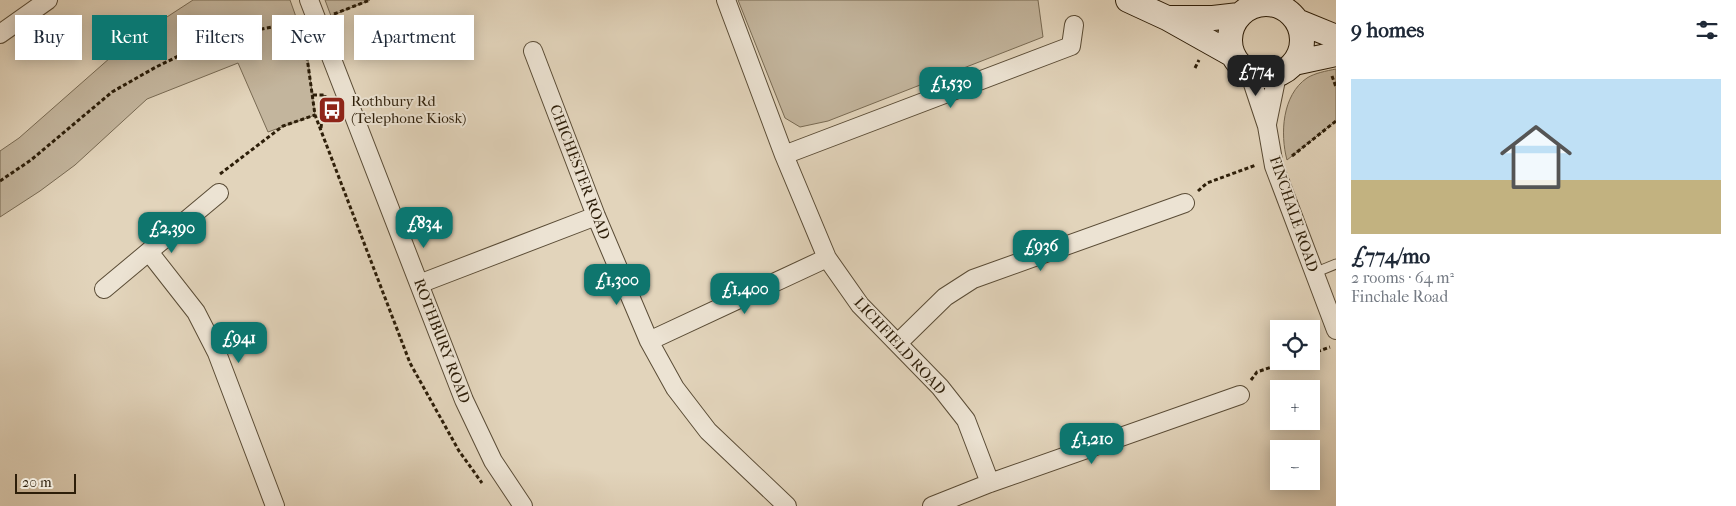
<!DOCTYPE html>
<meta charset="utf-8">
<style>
body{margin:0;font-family:"IM FELL French Canon",serif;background:#f2f2f3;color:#1f2937;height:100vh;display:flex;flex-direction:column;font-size:19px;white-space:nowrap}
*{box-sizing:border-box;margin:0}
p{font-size:16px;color:#747a83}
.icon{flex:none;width:28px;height:28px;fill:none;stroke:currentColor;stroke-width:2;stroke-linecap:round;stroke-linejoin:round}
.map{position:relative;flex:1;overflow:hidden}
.sheet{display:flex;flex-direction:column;background:#fff;width:400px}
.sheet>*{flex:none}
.hud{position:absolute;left:15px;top:15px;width:475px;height:45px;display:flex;gap:10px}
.buttons{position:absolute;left:1270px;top:320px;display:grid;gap:10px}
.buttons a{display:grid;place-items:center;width:50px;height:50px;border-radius:0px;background:#fff;box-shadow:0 2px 12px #0003;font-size:25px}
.scale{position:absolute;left:15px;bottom:12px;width:61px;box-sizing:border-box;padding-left:5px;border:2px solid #2d1e09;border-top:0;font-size:14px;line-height:18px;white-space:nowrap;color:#2d1e09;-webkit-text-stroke:4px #ece3d3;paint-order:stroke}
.price{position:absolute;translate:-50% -42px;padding:0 11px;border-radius:10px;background:#0f766e;color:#fff;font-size:16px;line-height:32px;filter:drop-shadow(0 1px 2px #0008)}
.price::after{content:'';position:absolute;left:50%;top:30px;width:15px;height:11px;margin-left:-8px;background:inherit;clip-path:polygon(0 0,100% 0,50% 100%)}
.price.on{background:#222;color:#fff}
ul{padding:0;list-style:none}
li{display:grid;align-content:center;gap:10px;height:265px;padding:0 15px}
li span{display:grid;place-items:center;height:155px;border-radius:0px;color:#555}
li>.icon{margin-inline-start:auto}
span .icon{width:90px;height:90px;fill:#fffc;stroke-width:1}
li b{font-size:21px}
h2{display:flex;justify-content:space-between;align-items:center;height:60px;padding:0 15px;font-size:21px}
.pill{padding:0 18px;border-radius:0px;background:#fff;box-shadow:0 2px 12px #0003;font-size:18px;line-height:45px}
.pill.on{background:#0f766e;color:#fff}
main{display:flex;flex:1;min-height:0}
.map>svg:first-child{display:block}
.green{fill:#c3b59d;stroke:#786a53}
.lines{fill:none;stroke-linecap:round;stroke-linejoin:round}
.lane-casing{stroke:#5a4c36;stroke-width:11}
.street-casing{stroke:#5a4c36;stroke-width:20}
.secondary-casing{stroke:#2d1e09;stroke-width:26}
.path{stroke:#2d1e09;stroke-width:3;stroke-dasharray:4 2.5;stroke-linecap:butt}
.lane{stroke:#ece3d3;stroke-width:9}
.street{stroke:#ece3d3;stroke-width:18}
.secondary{stroke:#ece3d3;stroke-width:24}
.labels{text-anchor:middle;stroke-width:4;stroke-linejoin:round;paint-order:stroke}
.poi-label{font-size:15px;fill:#2d1e09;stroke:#ece3d3;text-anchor:start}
.street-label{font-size:15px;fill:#2d1e09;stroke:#ece3d3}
</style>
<main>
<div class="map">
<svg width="1336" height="506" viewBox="0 0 1336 506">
<rect width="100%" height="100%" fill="#e2d4bb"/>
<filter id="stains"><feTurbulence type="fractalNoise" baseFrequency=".004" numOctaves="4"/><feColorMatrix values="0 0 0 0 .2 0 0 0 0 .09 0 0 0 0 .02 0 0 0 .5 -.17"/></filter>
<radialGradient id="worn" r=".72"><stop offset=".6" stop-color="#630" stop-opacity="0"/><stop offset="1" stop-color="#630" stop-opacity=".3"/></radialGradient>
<path class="green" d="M193 0H290L306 45 315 115 268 132 238 63 147 99 75 165 40 191 0 217V151L19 138 127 43Z
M325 0H370L331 16Z
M738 0H1038L1043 37 828 121 800 127 785 118Z
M1336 69V121L1287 160C1280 134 1282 95 1307 78 1315 73 1326 71 1336 69Z"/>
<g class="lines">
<g class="lane-casing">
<path id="lane" d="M1314 273 1336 264"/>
</g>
<g class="street-casing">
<path id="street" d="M309 0 464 400 493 461 523 506
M726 0 784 155 827 258 860 305 940 387 966 420 990 483
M1282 0 1283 8
M1248 8 1251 0
M0 34 48 0
M533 51 596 216 649 341 675 388 708 431 787 506
M1249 72 1267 126 1274 166 1336 330
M1267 124 1277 75
M784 155 1071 46 1074 25
M149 252 196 312 217 353 275 506
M419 284 596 216
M104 289 219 193
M649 341 827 258
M898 343 945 297 973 279 1185 203
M932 506 990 483 1240 395"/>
</g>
<g class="secondary-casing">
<path id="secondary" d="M1128 0 1167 18 1233 55
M1230 40a36 36 0 1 1 72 0a36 36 0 1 1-72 0Z
M1169 18H1213L1239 15
M1297 21 1336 37
M1294 63 1336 54"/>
</g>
<path class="path" d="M334 14 370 0
M306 50 315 115 410 363 459 451 482 483
M1195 68 1199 60
M1332 76 1336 87
M313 95H324
M321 128 325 95
M1292 156 1336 121
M220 174 283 126 315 115
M0 181 31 160 112 92 156 67 195 48 235 34 299 22
M1198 191 1207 183 1256 165
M1311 354 1330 347
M1251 380 1257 372 1289 361"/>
<use href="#lane" class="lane"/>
<use href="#street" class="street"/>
<use href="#secondary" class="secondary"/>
</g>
<defs>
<g id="bus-square" transform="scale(1.4375)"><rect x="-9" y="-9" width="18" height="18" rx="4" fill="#8f2418" stroke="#ece3d3"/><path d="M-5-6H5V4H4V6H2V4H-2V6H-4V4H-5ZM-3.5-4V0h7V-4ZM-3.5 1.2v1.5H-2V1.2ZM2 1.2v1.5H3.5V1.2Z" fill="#fff"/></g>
</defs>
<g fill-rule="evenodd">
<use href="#bus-square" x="332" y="110"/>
</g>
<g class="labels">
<g class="poi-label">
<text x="351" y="106">Rothbury Rd<tspan x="351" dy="17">(Telephone Kiosk)</tspan></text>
</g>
<g class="street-label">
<text transform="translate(580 172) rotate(69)" y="5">CHICHESTER ROAD</text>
<text transform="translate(1294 214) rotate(71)" y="5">FINCHALE ROAD</text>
<text transform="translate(442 341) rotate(69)" y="5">ROTHBURY ROAD</text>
<text transform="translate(900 346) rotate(47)" y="5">LICHFIELD ROAD</text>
</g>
</g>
<rect width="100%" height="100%" filter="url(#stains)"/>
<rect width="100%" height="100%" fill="url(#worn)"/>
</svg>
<div class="buttons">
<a><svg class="icon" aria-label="locate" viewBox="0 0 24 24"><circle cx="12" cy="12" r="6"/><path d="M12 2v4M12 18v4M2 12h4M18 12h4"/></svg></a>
<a>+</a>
<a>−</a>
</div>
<div class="scale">20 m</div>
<b class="price on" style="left:1256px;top:97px">£774</b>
<b class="price" style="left:951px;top:109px">£1,530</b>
<b class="price" style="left:424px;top:249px">£834</b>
<b class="price" style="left:172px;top:254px">£2,390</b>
<b class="price" style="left:1041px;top:272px">£936</b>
<b class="price" style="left:617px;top:306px">£1,300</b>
<b class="price" style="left:745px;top:315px">£1,400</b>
<b class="price" style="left:239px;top:364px">£941</b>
<b class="price" style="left:1092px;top:465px">£1,210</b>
<div class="hud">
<a class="pill">Buy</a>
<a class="pill on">Rent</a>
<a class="pill">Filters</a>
<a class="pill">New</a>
<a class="pill">Apartment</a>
</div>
</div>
<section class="sheet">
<h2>9 homes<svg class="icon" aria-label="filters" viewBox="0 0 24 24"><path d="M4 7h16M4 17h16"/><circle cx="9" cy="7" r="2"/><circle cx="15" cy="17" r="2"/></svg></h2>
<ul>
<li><span style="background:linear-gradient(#bfe0f5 65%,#c2b280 0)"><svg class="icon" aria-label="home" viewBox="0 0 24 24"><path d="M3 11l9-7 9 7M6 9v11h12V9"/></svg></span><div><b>£774/mo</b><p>2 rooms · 64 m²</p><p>Finchale Road</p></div></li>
</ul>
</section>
</main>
